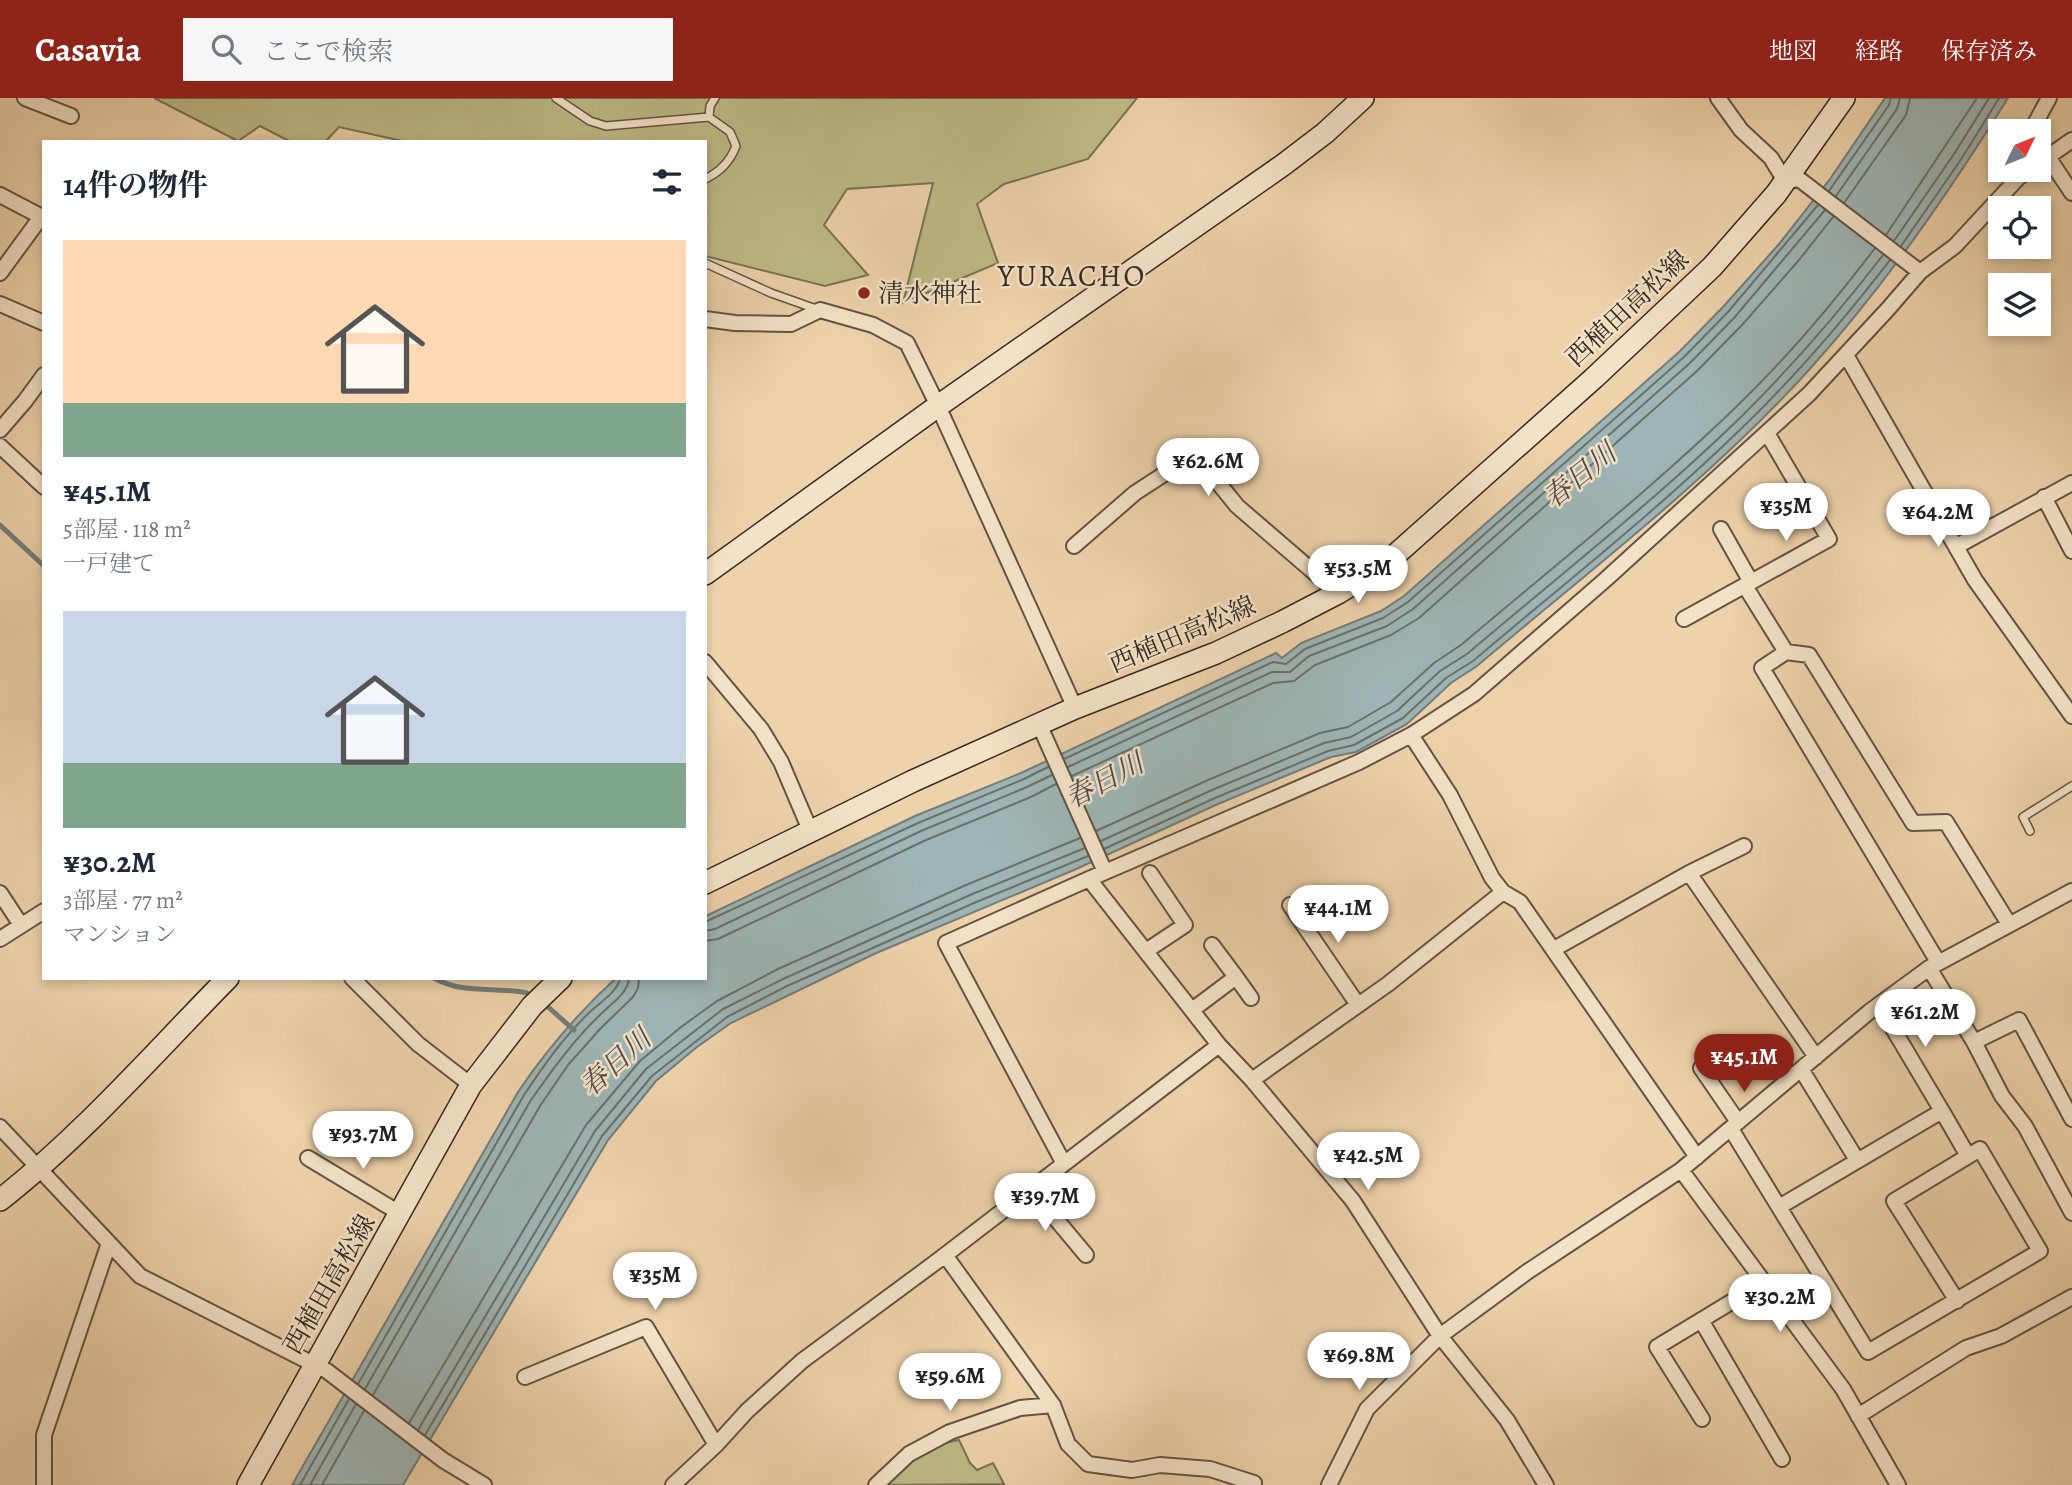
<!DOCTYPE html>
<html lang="ja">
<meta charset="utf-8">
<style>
body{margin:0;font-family:Alegreya,"Noto Serif JP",serif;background:#f6f6f7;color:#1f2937;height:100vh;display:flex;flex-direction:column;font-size:26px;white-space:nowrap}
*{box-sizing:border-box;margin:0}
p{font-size:23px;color:#747a83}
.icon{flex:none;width:38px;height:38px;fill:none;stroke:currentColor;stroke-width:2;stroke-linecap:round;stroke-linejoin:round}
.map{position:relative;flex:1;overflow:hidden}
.panel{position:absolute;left:42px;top:42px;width:665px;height:840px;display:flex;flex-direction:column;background:#fff;border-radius:0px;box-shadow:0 4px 10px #0003}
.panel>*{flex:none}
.needle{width:46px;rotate:47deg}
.buttons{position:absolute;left:1988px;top:21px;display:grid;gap:14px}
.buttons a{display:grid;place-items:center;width:63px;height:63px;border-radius:0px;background:#fff;box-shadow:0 4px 10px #0003;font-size:35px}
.price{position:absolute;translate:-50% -60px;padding:0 16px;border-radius:24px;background:#fff;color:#222;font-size:23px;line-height:46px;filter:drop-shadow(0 2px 4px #0008)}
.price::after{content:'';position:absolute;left:50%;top:42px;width:21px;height:16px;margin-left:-10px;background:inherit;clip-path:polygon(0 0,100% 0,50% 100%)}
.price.current{background:#8f2418;color:#fff}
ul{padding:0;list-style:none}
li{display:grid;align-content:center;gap:14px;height:371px;padding:0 21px}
li span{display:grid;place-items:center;height:217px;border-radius:0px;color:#555}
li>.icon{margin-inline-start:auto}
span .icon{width:126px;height:126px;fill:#fffc;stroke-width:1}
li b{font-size:30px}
h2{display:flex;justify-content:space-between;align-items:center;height:84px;padding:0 21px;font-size:30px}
header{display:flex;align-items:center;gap:42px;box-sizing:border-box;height:98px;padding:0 35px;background:#8f2418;color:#fff}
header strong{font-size:33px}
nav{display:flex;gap:38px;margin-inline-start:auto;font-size:24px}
.search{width:490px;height:63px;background:#f6f6f7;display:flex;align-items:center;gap:18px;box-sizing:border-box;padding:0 24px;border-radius:0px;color:#747a83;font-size:26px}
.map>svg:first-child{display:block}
.green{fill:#bdba86;stroke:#797254;stroke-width:2}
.water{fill:#9eb5b5;stroke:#747d7a;stroke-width:2}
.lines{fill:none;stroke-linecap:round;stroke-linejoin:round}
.shore{stroke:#6a706c;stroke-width:2}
.stream{stroke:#747d7a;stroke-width:5}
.service-casing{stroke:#635444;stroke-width:10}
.minor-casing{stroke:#635444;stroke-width:18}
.secondary-casing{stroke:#352a22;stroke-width:24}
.service{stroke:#f4e2c8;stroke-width:7}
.minor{stroke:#f4e2c8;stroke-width:14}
.secondary{stroke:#f4e2c8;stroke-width:21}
.poi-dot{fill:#8f2418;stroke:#f4e2c8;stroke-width:2.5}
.labels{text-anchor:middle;stroke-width:5;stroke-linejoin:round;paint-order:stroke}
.poi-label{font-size:26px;fill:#352a22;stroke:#f4e2c8;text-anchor:start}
.street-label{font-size:26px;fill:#352a22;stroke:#f4e2c8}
.water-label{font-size:28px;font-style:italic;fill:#4f4d47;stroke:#f4e2c8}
.quarter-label{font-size:30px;letter-spacing:2px;fill:#352a22;stroke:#f4e2c8}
</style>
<header>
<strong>Casavia</strong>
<div class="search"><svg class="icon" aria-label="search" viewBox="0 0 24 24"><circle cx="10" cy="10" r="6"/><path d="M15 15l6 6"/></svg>ここで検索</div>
<nav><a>地図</a><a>経路</a><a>保存済み</a></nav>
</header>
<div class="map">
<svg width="2072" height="1387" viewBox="0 0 2072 1387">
<rect width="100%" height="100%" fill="#eed2ab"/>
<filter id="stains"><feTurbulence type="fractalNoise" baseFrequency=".00286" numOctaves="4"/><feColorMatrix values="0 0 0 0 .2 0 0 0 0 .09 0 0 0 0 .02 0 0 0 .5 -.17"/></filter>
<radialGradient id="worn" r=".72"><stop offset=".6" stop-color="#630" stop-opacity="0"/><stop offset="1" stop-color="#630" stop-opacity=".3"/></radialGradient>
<path class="green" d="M154 0H1137L1088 61 1004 86 977 106 998 165 903 205 933 85 847 91 824 127 868 177 825 188 705 158V44H407L339 29 325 44H291L260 28 238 43Z
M959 1342 970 1365 977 1372 993 1365 1004 1386 883 1387C910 1362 922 1348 959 1342Z"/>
<path class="water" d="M1885 0H2008C1948 96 1884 189 1808 273 1709 382 1589 473 1477 568L1451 585 1407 626 1356 654 1331 659 1218 706 1074 772 874 856 731 925 697 949 656 983 608 1042 403 1387H292L518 994C547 951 578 915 616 880H705L706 818 915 718 1021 675 1276 555 1282 560 1301 545 1381 513 1404 498 1679 254 1723 209 1779 146 1830 81Z"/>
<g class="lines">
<path class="shore" d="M1829 93 1889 7 1891 0
M1836 98 1897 11 1900 0
M1844 105 1906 17 1910 0
M1886 137 1977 0
M1894 143 1954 56 1989 0
M1901 148 1962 60 1999 0
M1064 661 1273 564 1286 566 1305 551 1383 520 1408 504 1684 259 1728 214 1818 107
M1068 669 1272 574H1290L1309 558 1387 528 1413 511 1690 265 1734 220 1825 112
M1072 678 1273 585 1294 583 1315 567 1391 537 1419 520 1697 273 1742 227 1799 162 1833 119
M1096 733 1208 682 1320 635 1348 629 1391 604 1434 565 1461 547C1553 469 1648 394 1735 310 1786 261 1832 207 1875 150
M1101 743 1212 692 1324 645 1351 639 1397 613 1440 573 1467 556C1560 477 1657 401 1744 316 1794 266 1840 213 1883 157
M1104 751 1215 700 1328 653 1354 647 1403 620 1446 580 1473 563C1566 484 1663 408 1750 322 1801 272 1847 218 1890 162
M705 824 918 725 1024 681 1048 669
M705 833 715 831 921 733 1027 689 1052 677
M705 843 718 841 926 742 1031 699 1056 686
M358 1286 524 997C544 967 565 937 592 912 601 904 618 893 620 880
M365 1291 531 1002C553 971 575 940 603 914 613 904 628 895 629 880
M373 1297 540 1008 568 967 600 931 633 899 638 890 639 880
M409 1325 586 1027 640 963 681 929 717 903 778 871 966 787 1080 740
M418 1332 595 1033 646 971 723 911 783 881 970 797 1085 750
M425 1337 602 1038 652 978 727 919 787 888 974 805 1088 758
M300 1387 349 1301
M310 1387 356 1306
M322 1387 364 1313"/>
<path class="stream" d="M0 427 44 468
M434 880C464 897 495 888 527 895
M547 908 574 932"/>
<g class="service-casing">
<path id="service" d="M556 0 590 23 606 28 709 19 730 34 736 48C730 64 720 74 705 81
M709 19 710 8 715 0
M705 165 771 195 819 212
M2030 733 2023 719 2072 688"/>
</g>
<g class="minor-casing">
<path id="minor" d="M25 0 71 18
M2031 33 2049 0
M2048 59 2072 95
M2039 65 2072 42
M0 97 44 120
M1920 174 1955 148 2019 79 2030 72
M0 175 41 119
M0 206 44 225
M705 221 735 225 791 226 820 212 873 227 907 245 938 308 1075 610
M1846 257 1975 482 2072 618
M0 332 25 303 44 277
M0 348 44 389
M2044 399 2072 453
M1721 431 1751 484
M1074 448 1135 395 1195 356 1237 408 1338 495
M1957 448 2072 385
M1745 488 1786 554 1809 557 1913 725 1946 724 2009 826
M1684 521 1829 441 1767 335
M1786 554 1762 570 1938 864
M705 564 761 631 781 664 810 732
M1039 626 1105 774
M1411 637 1450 697 1492 780 1503 794 1520 804 1697 1059
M1689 775 1816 959
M0 795 21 827
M1290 807 1358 907
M0 841 44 813
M1554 851 1689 775 1744 748
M1146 853 1185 827 1150 775
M1929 870 1974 944 2002 998 2025 1028 2072 1115
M1236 879 1251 900
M352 880 418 946 471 987
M1879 907 1942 1013
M1192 912 1236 879 1212 847
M1974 944 2019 922 2072 1021
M1701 970 1738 1024
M1801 971 1857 1062
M1252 982 1388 886 1503 794
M0 1029 140 1178 327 1273 443 1362 484 1387
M1731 1031 1868 1254 2040 1153 1980 1051 1894 1103 1957 1203
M308 1060 401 1116
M1063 1064 946 845 1089 781
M1681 1072 1843 1291 1898 1387
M1030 1090 1086 1157
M1779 1109 1942 1013 1968 1058
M945 1157 1053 1307 1068 1346 1088 1366 1132 1372 1160 1367 1210 1371 1254 1385
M1701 1222 1782 1361
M525 1279 646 1229 716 1347
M1858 1318 1966 1250 2001 1238 2072 1199
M1702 1321 1657 1249 1764 1184
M44 1387V1337L109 1145
M673 1387 716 1347 747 1313 802 1263 936 1164 1219 947
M876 1387 909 1356 950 1334 1020 1310 1053 1307
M1329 1387 1367 1311 1440 1238 1527 1174 1681 1072 1869 914 1929 870 2072 793
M1546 1387 1507 1322 1440 1238 1353 1103 1252 982 1219 947 1089 781 1359 664 1411 637 1474 596 1605 482 1809 296 1888 211 1920 174 1799 81 1785 83 1771 60 1741 32 1718 0"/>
</g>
<g class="secondary-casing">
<path id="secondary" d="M705 476 938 308 1283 67 1325 35 1363 0
M705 785 913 683 1075 610 1216 555 1282 524 1338 495 1384 467 1594 280 1712 169 1776 96 1844 0
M0 1102C83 1037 154 955 228 880
M248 1387 471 987 532 908 561 880"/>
</g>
<use href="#service" class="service"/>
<use href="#minor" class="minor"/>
<use href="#secondary" class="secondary"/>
</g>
<circle class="poi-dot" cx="864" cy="195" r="7"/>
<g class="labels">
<g class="poi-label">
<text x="878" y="204">清水神社</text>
</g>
<g class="street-label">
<text transform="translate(1627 210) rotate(-43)" y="9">西植田高松線</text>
<text transform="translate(1182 536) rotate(-23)" y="9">西植田高松線</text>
<text transform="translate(329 1186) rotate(-60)" y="9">西植田高松線</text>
</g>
<g class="water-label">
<text transform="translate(1579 377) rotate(-39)" y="10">春日川</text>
<text transform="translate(1104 682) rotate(-28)" y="10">春日川</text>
<text transform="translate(615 964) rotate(-42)" y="10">春日川</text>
</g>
<g class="quarter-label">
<text x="1072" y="188">YURACHO</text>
</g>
</g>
<rect width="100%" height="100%" filter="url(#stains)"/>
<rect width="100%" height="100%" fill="url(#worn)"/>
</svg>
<div class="buttons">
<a><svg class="needle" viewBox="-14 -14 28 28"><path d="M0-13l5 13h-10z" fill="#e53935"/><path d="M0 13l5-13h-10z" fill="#747a83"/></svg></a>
<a><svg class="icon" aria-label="locate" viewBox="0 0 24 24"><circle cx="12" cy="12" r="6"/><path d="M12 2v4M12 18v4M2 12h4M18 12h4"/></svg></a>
<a><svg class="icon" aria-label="layers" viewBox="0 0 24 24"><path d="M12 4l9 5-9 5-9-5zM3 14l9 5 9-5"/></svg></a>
</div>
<b class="price" style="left:1208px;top:400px">¥62.6M</b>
<b class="price" style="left:1786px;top:445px">¥35M</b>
<b class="price" style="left:1938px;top:451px">¥64.2M</b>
<b class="price" style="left:1358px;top:507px">¥53.5M</b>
<b class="price" style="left:1338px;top:847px">¥44.1M</b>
<b class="price" style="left:1925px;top:951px">¥61.2M</b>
<b class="price current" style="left:1744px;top:996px">¥45.1M</b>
<b class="price" style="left:363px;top:1073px">¥93.7M</b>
<b class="price" style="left:1368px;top:1094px">¥42.5M</b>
<b class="price" style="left:1045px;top:1135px">¥39.7M</b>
<b class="price" style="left:655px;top:1214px">¥35M</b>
<b class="price" style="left:1780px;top:1236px">¥30.2M</b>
<b class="price" style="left:1359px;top:1294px">¥69.8M</b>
<b class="price" style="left:950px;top:1315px">¥59.6M</b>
<section class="panel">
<h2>14件の物件<svg class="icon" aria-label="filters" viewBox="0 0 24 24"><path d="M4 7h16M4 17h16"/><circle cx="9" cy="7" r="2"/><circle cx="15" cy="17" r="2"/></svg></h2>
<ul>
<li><span style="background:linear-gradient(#ffd9b3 75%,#7fa58c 0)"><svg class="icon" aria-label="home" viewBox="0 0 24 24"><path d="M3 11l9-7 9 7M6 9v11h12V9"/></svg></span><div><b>¥45.1M</b><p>5部屋 · 118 m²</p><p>一戸建て</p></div></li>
<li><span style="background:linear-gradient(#c9d6e8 70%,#7fa58c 0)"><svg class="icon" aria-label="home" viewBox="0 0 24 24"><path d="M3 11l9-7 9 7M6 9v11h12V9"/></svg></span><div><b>¥30.2M</b><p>3部屋 · 77 m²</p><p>マンション</p></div></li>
</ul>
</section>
</div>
